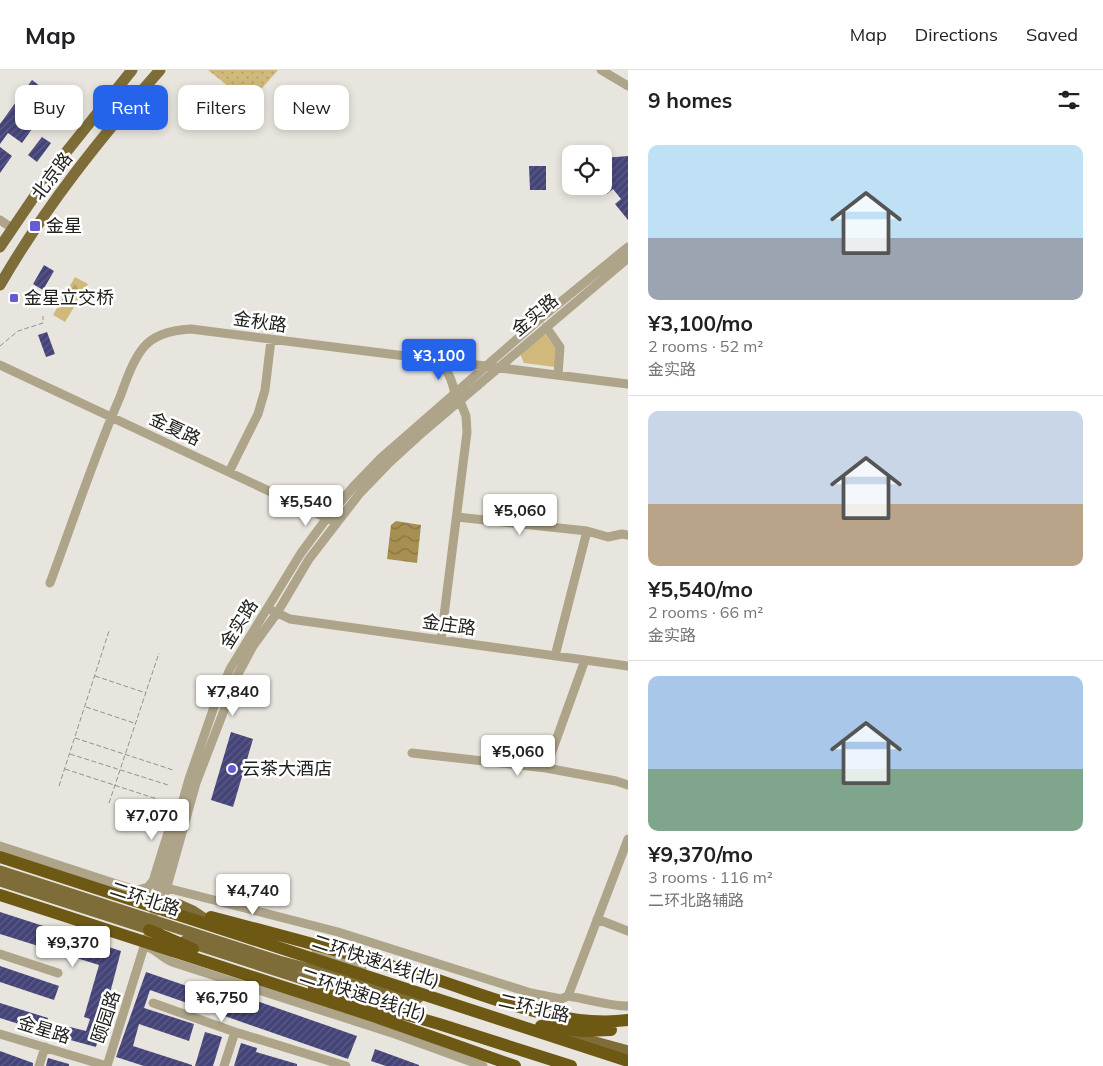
<!DOCTYPE html>
<meta charset="utf-8">
<style>
body{margin:0;font-family:Mulish,"Noto Sans SC",sans-serif;background:#f6f6f6;color:#202124;height:100vh;display:flex;flex-direction:column;font-size:19px;white-space:nowrap}
*{box-sizing:border-box;margin:0}
p{font-size:16px;color:#757577}
.icon{flex:none;width:28px;height:28px;fill:none;stroke:currentColor;stroke-width:2;stroke-linecap:round;stroke-linejoin:round}
.map{position:relative;flex:1;overflow:hidden}
.details{display:flex;flex-direction:column;background:#fff;width:475px}
.details>*{flex:none}
.hud{position:absolute;left:15px;top:15px;width:475px;height:45px;display:flex;gap:10px}
.tools{position:absolute;left:562px;top:75px;display:grid;gap:10px}
.tools a{display:grid;place-items:center;width:50px;height:50px;border-radius:10px;background:#fff;box-shadow:0 2px 8px #0003;font-size:25px}
.price{position:absolute;translate:-50% -42px;padding:0 11px;border-radius:5px;background:#fff;color:#222;font-size:16px;line-height:32px;filter:drop-shadow(0 1px 2px #0008)}
.price::after{content:'';position:absolute;left:50%;top:30px;width:15px;height:11px;margin-left:-8px;background:inherit;clip-path:polygon(0 0,100% 0,50% 100%)}
.price.current{background:#2563eb;color:#fff}
ul{padding:0;list-style:none}
li{display:grid;align-content:center;gap:10px;height:265px;padding:0 20px}
li+li{border-top:1px solid #e0e0e0}
li span{display:grid;place-items:center;height:155px;border-radius:10px;color:#555}
li>.icon{margin-inline-start:auto}
span .icon{width:90px;height:90px;fill:#fffc;stroke-width:1}
li b{font-size:21px}
h2{display:flex;justify-content:space-between;align-items:center;height:60px;padding:0 20px;font-size:21px}
.chip{padding:0 18px;border-radius:10px;background:#fff;box-shadow:0 2px 8px #0003;font-size:18px;line-height:45px}
.chip.current{background:#2563eb;color:#fff}
header{display:flex;align-items:center;gap:30px;box-sizing:border-box;height:70px;padding:0 25px;background:#fff;border-bottom:1px solid #e0e0e0}
header strong{font-size:24px}
nav{display:flex;gap:28px;margin-inline-start:auto;font-size:18px}
main{display:flex;flex:1;min-height:0}
.map>svg:first-child{display:block}
.green{fill:#d0b97b}
.forest{fill:url(#forest-firs)}
.park{fill:url(#park-dots)}
.water{fill:url(#water-waves)}
.building{fill:url(#building-hatch)}
.lines{fill:none;stroke-linecap:round;stroke-linejoin:round}
.path{stroke:#94928c;stroke-width:1;stroke-dasharray:5 2.5;stroke-linecap:butt}
.minor{stroke:#aea489;stroke-width:9}
.major{stroke:#7f6d39;stroke-width:11}
.highway{stroke:#6e5914;stroke-width:12}
.poi-dot{fill:#665bd4;stroke:#fff;stroke-width:2}
.labels{text-anchor:middle;stroke-width:5;stroke-linejoin:round;paint-order:stroke}
.street-label{font-size:18px;fill:#21201d;stroke:#fff}
.poi-label{font-size:18px;fill:#21201d;stroke:#fff;text-anchor:start}
</style>
<header>
<strong>Map</strong>
<nav><a>Map</a><a>Directions</a><a>Saved</a></nav>
</header>
<main>
<div class="map">
<svg width="628" height="996" viewBox="0 0 628 996">
<defs>
<pattern id="forest-firs" width="22" height="20" patternUnits="userSpaceOnUse" patternTransform="scale(1.25)"><rect width="22" height="20" fill="#d0b97b"/><path d="M5 1l3.5 6h-7zM16 11l3.5 6h-7z" fill="#b29f6a"/></pattern>
<pattern id="park-dots" width="8" height="8" patternUnits="userSpaceOnUse" patternTransform="scale(1.25)"><rect width="8" height="8" fill="#d0b97b"/><path d="M2 2h.1M6 6h.1" fill="none" stroke="#b29f6a" stroke-width="1.8" stroke-linecap="round"/></pattern>
<pattern id="water-waves" width="16" height="10" patternUnits="userSpaceOnUse" patternTransform="scale(1.25)"><rect width="16" height="10" fill="#a68f50"/><path d="M0 5q4-4 8 0t8 0" fill="none" stroke="#877442"/></pattern>
<pattern id="building-hatch" width="6" height="6" patternUnits="userSpaceOnUse" patternTransform="scale(1.25)"><rect width="6" height="6" fill="#454479"/><path d="M-1 1l2-2M0 6l6-6M5 7l2-2" fill="none" stroke="#5d5c86"/></pattern>
</defs>
<rect width="100%" height="100%" fill="#e8e5de"/>
<path class="green" d="M545 264 557 280 555 297 524 293 520 284Z"/>
<path class="forest" d="M75 207 88 214 65 252 53 245Z"/>
<path class="park" d="M208 0H278L249 33Z"/>
<path class="water" d="M396 451 421 455 417 493 387 489 391 455Z"/>
<path class="building" d="M32 10 40 16 36 22 52 33 42 48 25 37 17 48 32 59 22 73 8 63 0 74V54Z
M42 67 51 73 37 92 28 85Z
M0 77 12 86 0 103Z
M628 86V150L615 134 621 129 613 119 607 124 604 120V88Z
M529 96H546V120H530Z
M44 195 54 201 43 220 33 214Z
M47 262 55 284 46 287 38 265Z
M231 662 253 669 233 737 211 730Z
M0 842 121 881 96 977 63 968 66 956 86 961 90 949 84 947 99 895 0 864Z
M0 896 59 916 54 930 0 912Z
M146 902 248 937 251 929 357 966 348 989 150 920 144 938 194 954 189 971 139 954 133 976 192 995V996H144L116 987Z
M0 933 48 948 44 962 0 948Z
M205 962 222 967 213 996H195Z
M241 973 257 978 256 982 297 994V996H234Z
M375 979 419 995V996H386L371 991Z
M0 981 33 993V996H0Z
M48 988 69 994V996H46Z"/>
<g class="lines">
<path class="path" d="M0 276 18 261 43 253V246
M95 606 146 623
M86 637 134 653
M75 668 173 700
M70 684 168 715
M65 699 163 731
M59 716 109 561
M109 733 159 583"/>
<path class="minor" d="M601 0 628 16
M0 150 12 158
M546 257 560 277 558 305
M438 290C448 300 452 310 455 324
M0 295 331 450
M229 402 258 344 265 320 271 270
M457 447 587 461 608 467 622 464 628 465
M50 513C73 451 94 387 120 327 126 311 132 292 143 278 154 264 173 260 191 259L628 314
M273 541 290 549 628 596
M441 570 467 362 466 346 460 331
M555 586 587 461
M412 683 546 698 616 711 628 715
M546 698 585 590
M0 776 181 835
M167 818 338 862 531 923 561 929 568 926 628 769
M138 820 148 817 153 811 171 753
M159 836 166 820 196 713 238 604 253 576 277 543 309 489 360 423 388 394 423 362 628 188
M154 843 158 818 189 709 214 637 230 599 301 483 327 448 353 417 381 388 541 248 628 177
M597 849 628 861
M148 877C156 880 163 888 172 892L395 964 483 996
M316 880 362 899
M0 884 58 903
M568 926C588 929 608 936 628 936
M153 933 235 962
M0 964 107 996
M39 996 45 977
M107 996 147 867
M224 996 235 962 346 996"/>
<path class="major" d="M0 177 55 96 132 0
M0 215C45 137 101 67 160 0
M0 801 279 891 418 928
M0 811 158 862
M175 833 193 841 211 853
M185 871 327 917
M562 963 628 981"/>
<path class="highway" d="M0 787 628 991
M0 825 376 947 515 996
M211 847C280 865 350 884 419 904 485 924 558 959 628 950
M149 860 193 879
M314 918 439 954 571 996
M541 956 584 961 611 960"/>
</g>
<g class="poi-dot">
<rect x="29" y="150" width="12" height="12" rx="2.5"/>
<rect x="9" y="223" width="10" height="10" rx="2.5"/>
<circle cx="232" cy="699" r="5"/>
</g>
<g class="labels">
<g class="street-label">
<text transform="translate(52 106) rotate(-53)" y="6">北京路</text>
<text transform="translate(535 245) rotate(-40)" y="6">金实路</text>
<text transform="translate(260 252) rotate(8)" y="6">金秋路</text>
<text transform="translate(175 359) rotate(25)" y="6">金夏路</text>
<text transform="translate(239 554) rotate(-58)" y="6">金实路</text>
<text transform="translate(449 555) rotate(8)" y="6">金庄路</text>
<text transform="translate(145 829) rotate(18)" y="6">二环北路</text>
<text transform="translate(376 891) rotate(18)" y="6">二环快速A线(北)</text>
<text transform="translate(363 925) rotate(18)" y="6">二环快速B线(北)</text>
<text transform="translate(534 938) rotate(13)" y="6">二环北路</text>
<text transform="translate(106 947) rotate(-72)" y="6">颐园路</text>
<text transform="translate(44 960) rotate(17)" y="6">金星路</text>
</g>
<g class="poi-label">
<text x="46" y="162">金星</text>
<text x="24" y="234">金星立交桥</text>
<text x="242" y="705">云茶大酒店</text>
</g>
</g>
</svg>
<div class="tools">
<a><svg class="icon" aria-label="locate" viewBox="0 0 24 24"><circle cx="12" cy="12" r="6"/><path d="M12 2v4M12 18v4M2 12h4M18 12h4"/></svg></a>
</div>
<b class="price current" style="left:439px;top:311px">¥3,100</b>
<b class="price" style="left:306px;top:457px">¥5,540</b>
<b class="price" style="left:520px;top:466px">¥5,060</b>
<b class="price" style="left:233px;top:647px">¥7,840</b>
<b class="price" style="left:518px;top:707px">¥5,060</b>
<b class="price" style="left:152px;top:771px">¥7,070</b>
<b class="price" style="left:253px;top:846px">¥4,740</b>
<b class="price" style="left:73px;top:898px">¥9,370</b>
<b class="price" style="left:222px;top:953px">¥6,750</b>
<div class="hud">
<a class="chip">Buy</a>
<a class="chip current">Rent</a>
<a class="chip">Filters</a>
<a class="chip">New</a>
</div>
</div>
<section class="details">
<h2>9 homes<svg class="icon" aria-label="filters" viewBox="0 0 24 24"><path d="M4 7h16M4 17h16"/><circle cx="9" cy="7" r="2"/><circle cx="15" cy="17" r="2"/></svg></h2>
<ul>
<li><span style="background:linear-gradient(#bfe0f5 60%,#9aa5b1 0)"><svg class="icon" aria-label="home" viewBox="0 0 24 24"><path d="M3 11l9-7 9 7M6 9v11h12V9"/></svg></span><div><b>¥3,100/mo</b><p>2 rooms · 52 m²</p><p>金实路</p></div></li>
<li><span style="background:linear-gradient(#c9d6e8 60%,#b9a48a 0)"><svg class="icon" aria-label="home" viewBox="0 0 24 24"><path d="M3 11l9-7 9 7M6 9v11h12V9"/></svg></span><div><b>¥5,540/mo</b><p>2 rooms · 66 m²</p><p>金实路</p></div></li>
<li><span style="background:linear-gradient(#a9c7e8 60%,#7fa58c 0)"><svg class="icon" aria-label="home" viewBox="0 0 24 24"><path d="M3 11l9-7 9 7M6 9v11h12V9"/></svg></span><div><b>¥9,370/mo</b><p>3 rooms · 116 m²</p><p>二环北路辅路</p></div></li>
</ul>
</section>
</main>
